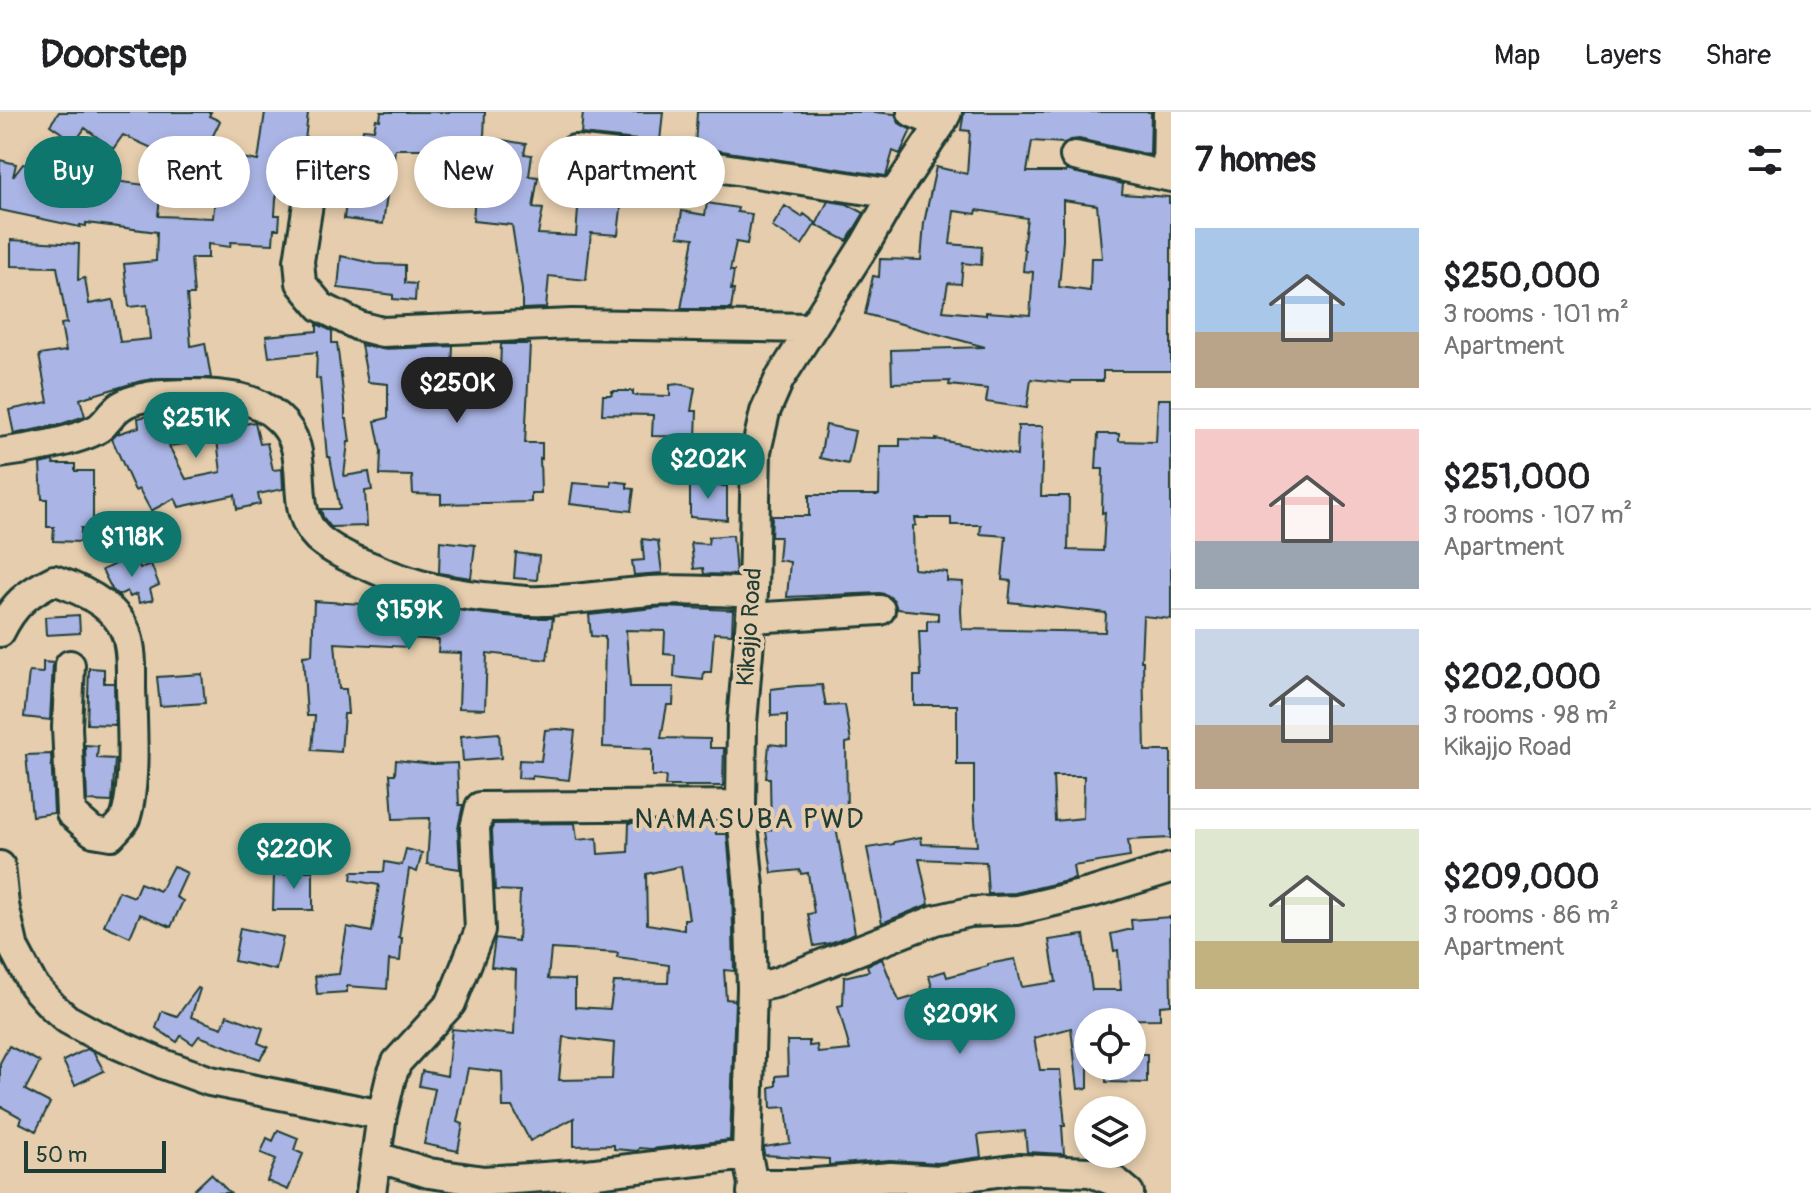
<!DOCTYPE html>
<meta charset="utf-8">
<style>
body{margin:0;font-family:Pangolin,sans-serif;background:#f6f6f6;color:#202124;height:100vh;display:flex;flex-direction:column;font-size:30px;white-space:nowrap}
*{box-sizing:border-box;margin:0}
p{font-size:26px;color:#757577}
.icon{flex:none;width:44px;height:44px;fill:none;stroke:currentColor;stroke-width:2;stroke-linecap:round;stroke-linejoin:round}
.map{position:relative;flex:1;overflow:hidden}
.drawer{display:flex;flex-direction:column;background:#fff;width:640px}
.drawer>*{flex:none}
.hud{position:absolute;left:24px;top:24px;width:760px;height:72px;display:flex;gap:16px}
.buttons{position:absolute;left:1074px;top:896px;display:grid;gap:16px}
.buttons a{display:grid;place-items:center;width:72px;height:72px;border-radius:50%;background:#fff;box-shadow:0 4px 12px #0003;font-size:40px}
.scale{position:absolute;left:24px;bottom:20px;width:142px;box-sizing:border-box;padding-left:8px;border:4px solid #1f3d34;border-top:0;font-size:22px;line-height:28px;white-space:nowrap;color:#1f3d34;-webkit-text-stroke:6px #e5cdad;paint-order:stroke}
.price{position:absolute;translate:-50% -68px;padding:0 18px;border-radius:28px;background:#0f766e;color:#fff;font-size:26px;line-height:52px;filter:drop-shadow(0 2px 4px #0008)}
.price::after{content:'';position:absolute;left:50%;top:48px;width:24px;height:18px;margin-left:-12px;background:inherit;clip-path:polygon(0 0,100% 0,50% 100%)}
.price.selected{background:#222;color:#fff}
ul{padding:0;list-style:none}
li{display:flex;align-items:center;gap:24px;height:200px;padding:0 24px}
li+li{border-top:2px solid #e0e0e0}
li span{display:grid;place-items:center;flex:none;width:224px;height:160px;border-radius:0px;color:#555}
li>.icon{margin-inline-start:auto}
span .icon{width:96px;height:96px;fill:#fffc;stroke-width:1}
li b{font-size:34px}
h2{display:flex;justify-content:space-between;align-items:center;height:96px;padding:0 24px;font-size:34px}
.chip{padding:0 28px;border-radius:36px;background:#fff;box-shadow:0 4px 12px #0003;font-size:28px;line-height:72px}
.chip.selected{background:#0f766e;color:#fff}
header{display:flex;align-items:center;gap:48px;box-sizing:border-box;height:112px;padding:0 40px;background:#fff;border-bottom:2px solid #e0e0e0}
header strong{font-size:38px}
nav{display:flex;gap:44px;margin-inline-start:auto;font-size:28px}
main{display:flex;flex:1;min-height:0}
.map>svg:first-child{display:block}
.building{fill:#abb5e5;stroke:#1f3d34;stroke-width:2;fill-rule:evenodd}
.lines{fill:none;stroke-linecap:round;stroke-linejoin:round}
.minor-casing{stroke:#1f3d34;stroke-width:34}
.minor{stroke:#e5cdad;stroke-width:28}
.labels{text-anchor:middle;stroke-width:8;stroke-linejoin:round;paint-order:stroke}
.street-label{font-size:24px;fill:#1f3d34;stroke:#e5cdad}
.quarter-label{font-size:28px;letter-spacing:2px;fill:#1f3d34;stroke:#e5cdad}
</style>
<header>
<strong>Doorstep</strong>
<nav><a>Map</a><a>Layers</a><a>Share</a></nav>
</header>
<main>
<div class="map">
<svg width="1171" height="1081" viewBox="0 0 1171 1081">
<rect width="100%" height="100%" fill="#e5cdad"/>
<filter id="ink" filterUnits="userSpaceOnUse"><feTurbulence type="fractalNoise" baseFrequency=".0125" numOctaves="2"/><feDisplacementMap in="SourceGraphic" scale="16" xChannelSelector="R" yChannelSelector="G"/><feConvolveMatrix kernelMatrix="1 2 1 2 8 2 1 2 1" color-interpolation-filters="sRGB"/></filter>
<g filter="url(#ink)">
<path class="building" d="M59 0H211L209 4 220 9 207 36 222 39 221 42 258 49 265 0 308 1 305 29 296 27 298 47 284 50 276 87 275 103H280L279 117H274L273 132 231 130 230 135 208 132V146H191L194 183H187L191 234 205 231 211 266H159L141 269 93 283 92 281V283L80 287 85 304 61 312 14 322 9 298 48 290 39 243 66 239 61 212 67 211 57 155 11 154V128L79 132 78 168 85 166 89 192 113 188 120 230 150 227 147 193 129 195 124 152 156 149 157 120 86 111V114L80 113V115L0 98V48L16 52 13 65 23 52 41 55 40 58 54 59 53 61 161 75 158 104 213 106 216 73 177 65V68L163 66 162 73 149 63 152 36 123 23 113 37 85 16 75 30 50 13Z
M381 0H485L484 25 526 32 524 42 532 43 529 64 538 65 533 96 543 97 538 122 576 124 579 84H574L577 56 625 61 618 123 591 121 586 168 549 164 546 196 522 197V178L512 113 473 109 478 37H395L394 46H392L383 112 344 107 347 82 352 83 363 17 374 18 376 7 380 8Z
M583 0H663L660 29 656 28V30L581 22Z
M697 0H872L895 2 899 11 911 18 900 42 893 39 886 64 695 35Z
M964 0H1151L1150 43 1079 27 1071 28 1064 31 1032 29 1027 60H1066V58L1123 72 1122 82 1169 85V91H1171V259H1103V269H1071V271L1031 267 1027 296 986 290 988 277 949 273 950 269 892 271 891 238 985 235 865 202 873 164 879 165 880 147 921 148 924 111 936 55 967 62 970 19 961 18ZM1063 88 1097 93 1102 146H1091L1090 179 1059 175 1063 128ZM977 98 1027 106 1023 137 1025 138 1023 159 1033 160 1030 203 986 200V203L943 199 948 171 961 172 963 151 981 153 982 135 950 132 954 99 976 102Z
M828 89 847 92 864 101 847 129 816 113Z
M707 91 738 96 737 100 752 102 747 132 736 130 730 159H734L731 178H734L731 197H681L694 126 678 124 682 99 705 103Z
M785 94 802 105 804 102 816 111 802 133 772 115Z
M341 144 376 152 405 153V171L416 172 415 189 393 187V183L338 176Z
M317 212 332 219V231H337L345 296V307H347L350 330H348L344 364 369 360 372 378 365 379 367 414 331 415 323 405 321 397H340L330 345H327L320 267 316 266 317 240 269 245 266 224 317 219Z
M501 232H530L525 331H542V347L540 346 541 381H531V390L441 392V383L413 382 412 364 380 363 381 339 375 309 388 306V272L368 270 361 233 382 237 453 234 452 259 500 260Z
M679 272 695 276 691 299H697L696 325 652 324 653 303 602 302 603 283H612V279H633V283L670 284V273Z
M1158 287H1171V507L1143 504 1141 549H1143L1145 639H1171V726L1128 728 1130 745 1073 754 1075 767 1015 781 988 782 986 750 919 747 929 792 882 811 867 736 894 732V730L921 725 922 732 977 734 974 695V653H957V593H914V564H921L919 519H927V509L938 508V501L897 497 894 488 887 483 880 481 787 485 790 450 778 448 780 425H771L772 404H809V383H879L880 334H900V327L936 328V327L1017 344 1018 314H1043L1041 384H1069L1068 438 1103 439 1105 400 1102 401 1103 357H1096L1098 322H1119V329L1156 330ZM915 406H951V413H981L980 422 1006 424 1002 468 1011 469 1009 490 1106 501 1105 520 962 517 961 498 963 470 947 469V460L914 457 913 414 916 413ZM1053 664H1084L1083 706 1055 709Z
M179 299 224 301 225 311H228L229 315 255 310 260 332 267 331 273 358 282 357 283 377 258 382 260 392 237 397 235 383 179 395 175 386 151 399 139 377 135 379 112 327 117 322 139 315 138 306 149 304V302ZM217 328 221 360 186 367 169 334Z
M826 313 855 319 848 352 820 346Z
M53 349 54 352H75V359H93V416H81V430L53 429 54 415H47V387H42L40 352Z
M690 368H709V374H727V408L690 405Z
M611 369 627 371V376L634 377 631 399 570 392 573 371 611 374Z
M733 423 736 463 704 462 703 456 694 457 691 431 708 432 709 425Z
M642 427 658 429 662 461 634 463 632 449 644 448Z
M440 429 475 433 471 466 439 461Z
M516 441 539 444 537 468 514 466Z
M135 443 140 456 151 452 159 473 150 477 153 488 139 491 137 482 130 485 127 479 119 483 113 479 102 458Z
M314 489 410 495 409 503 438 504V495L486 502 527 506H553L547 548 487 541 485 597 459 596 461 541 438 540 439 528 408 526V535L335 531 339 577H346L348 602H344L341 640 312 638 315 604H307L303 544 312 543Z
M663 495 733 498 732 522 714 521 711 560H704L703 568 674 565 675 543 664 542 665 519 626 518 630 575H674L673 593H667L661 626 710 627V636H724L723 674H665L666 664H652V637L603 635 605 525 591 524 589 503Z
M79 503 80 521 46 523 45 505Z
M43 550 53 551 50 608 24 605 29 560 43 561Z
M89 556 104 557V571H114L115 613 87 612Z
M202 562 205 591 160 594 157 565Z
M822 573 826 594 845 593 851 630 846 631 847 706 835 709 855 821 830 831 814 834 808 802 814 801 808 761 801 762 800 758 772 761 766 719 771 718 770 666H766L769 632 787 634V603L771 604V577L797 574Z
M558 617 575 619 569 668 532 664V667L518 666 519 648 541 649 545 618Z
M499 621 501 646 463 649 461 624Z
M85 633 98 634 97 646 115 647 112 690 87 689Z
M51 642 54 701 32 704 26 643Z
M396 648 433 652 457 651 459 693H463L458 716 460 757 427 752 430 706 393 707 390 662H395Z
M575 711 577 728 597 726 598 742 628 740 629 711H646V713L674 711V716L715 712 716 722H727L732 776 734 859 724 858 726 887 735 888 730 1028 651 1037 639 1036 638 1039 614 1037V1033L574 1034V1006L530 1029 512 995H503L502 960 468 956 457 1010 463 1012 458 1039 424 1032 435 977 419 974 422 959 447 964 452 917 514 923 516 858 491 855 495 826 518 829 520 779 495 778 492 719 493 712ZM681 754 689 807H684V818L647 812 646 762ZM551 837 618 841 617 846 669 853 668 871 614 870 610 897 575 895V868L548 867ZM563 925 614 931 612 967 559 968Z
M306 715 323 719 319 738 302 734Z
M406 737 422 741 417 760 409 757 399 826H402L400 849 389 848 387 877 347 874V880L317 882 315 864 339 862 347 815 372 820 379 773 351 768 352 760H384L385 750 402 753Z
M173 754 187 761 176 785 183 789 171 815 140 802 130 825 104 813 119 779 134 785 140 771 160 779Z
M285 759H313V798H273L274 762 285 763Z
M1170 805 1171 893 1160 894V907L1088 908V976L1078 977 1071 916 1034 926 1040 958H1060L1065 1014H1062L1064 1042 1027 1040 1025 1019 978 1023 981 1045 938 1051 890 1048 829 1053V1047L764 1043V1035L790 1031 786 995 771 996 770 975 776 974V964L788 963 787 929H809V934L817 933 818 941 850 938 838 894 843 893 844 865 869 859 867 853 882 847 899 889 933 879 929 864 945 859 947 865 988 854V852L1015 847 1022 875 1056 870 1049 828 1084 823 1092 878H1121L1118 838 1114 839 1111 822 1132 817 1131 808Z
M240 816 283 825 276 858 234 849Z
M198 876 200 877 191 905 222 916 227 903 263 916 258 931 268 935 260 947 199 924 193 932 181 924 177 930 156 916 162 899 177 904Z
M9 934 40 950 25 978 50 991 36 1019 20 1011 22 1006 0 994V951Z
M87 937 94 941 104 959 75 973 63 949Z
M1132 942H1147V971L1106 970V954H1132Z
M278 1018 298 1026 294 1038 303 1042 288 1078 267 1069 276 1047 261 1041 267 1026 273 1029Z
M211 1062 230 1081H191Z"/>
<g class="lines">
<g class="minor-casing">
<path id="minor" d="M912 0 941 12
M574 38 697 52 894 82
M1075 44 1171 65
M315 47 299 149 301 171 321 195 359 214 382 220 572 212 811 216
M1167 64 1168 1
M0 341C24 338 79 329 99 316 107 310 112 300 121 294 144 278 212 281 239 286 253 289 267 296 277 305 317 339 284 393 318 426 333 439 353 448 371 455 414 475 458 484 505 487 517 488 530 490 542 489 578 488 614 482 650 479 684 477 719 479 753 481
M751 506 880 498
M0 520C13 493 27 481 54 468 80 477 116 493 126 521 132 537 131 558 131 576 132 612 136 670 126 704 124 711 116 717 111 723L93 720 71 701 67 615 70 553
M0 754 4 793 14 837 33 873 52 894 67 907 94 922 163 952 210 969 382 1003
M752 876 775 871 935 808 970 800 1017 798 1093 780 1171 756
M377 1045 429 1061 484 1069 587 1062 747 1043
M753 1072H803L891 1065 939 1068 1019 1057 1090 1060 1116 1070 1129 1081
M371 1081 382 1003 391 965 397 950 451 891 480 818 475 716 480 695 741 693
M752 1081 753 1072 747 1043 752 876 749 775 741 693 742 611 753 481 756 339 765 300 779 268 866 131 894 82 941 12 947 0"/>
</g>
<use href="#minor" class="minor"/>
</g>
</g>
<g class="labels">
<g class="street-label">
<text transform="translate(749 515) rotate(-86)" y="8">Kikajjo Road</text>
</g>
<g class="quarter-label">
<text x="750" y="716">NAMASUBA PWD</text>
</g>
</g>
</svg>
<div class="buttons">
<a><svg class="icon" aria-label="locate" viewBox="0 0 24 24"><circle cx="12" cy="12" r="6"/><path d="M12 2v4M12 18v4M2 12h4M18 12h4"/></svg></a>
<a><svg class="icon" aria-label="layers" viewBox="0 0 24 24"><path d="M12 4l9 5-9 5-9-5zM3 14l9 5 9-5"/></svg></a>
</div>
<div class="scale">50 m</div>
<b class="price selected" style="left:457px;top:313px">$250K</b>
<b class="price" style="left:196px;top:348px">$251K</b>
<b class="price" style="left:708px;top:389px">$202K</b>
<b class="price" style="left:132px;top:467px">$118K</b>
<b class="price" style="left:409px;top:540px">$159K</b>
<b class="price" style="left:294px;top:779px">$220K</b>
<b class="price" style="left:960px;top:944px">$209K</b>
<div class="hud">
<a class="chip selected">Buy</a>
<a class="chip">Rent</a>
<a class="chip">Filters</a>
<a class="chip">New</a>
<a class="chip">Apartment</a>
</div>
</div>
<section class="drawer">
<h2>7 homes<svg class="icon" aria-label="filters" viewBox="0 0 24 24"><path d="M4 7h16M4 17h16"/><circle cx="9" cy="7" r="2"/><circle cx="15" cy="17" r="2"/></svg></h2>
<ul>
<li><span style="background:linear-gradient(#a9c7e8 65%,#b9a48a 0)"><svg class="icon" aria-label="home" viewBox="0 0 24 24"><path d="M3 11l9-7 9 7M6 9v11h12V9"/></svg></span><div><b>$250,000</b><p>3 rooms · 101 m²</p><p>Apartment</p></div></li>
<li><span style="background:linear-gradient(#f6c9c9 70%,#9aa5b1 0)"><svg class="icon" aria-label="home" viewBox="0 0 24 24"><path d="M3 11l9-7 9 7M6 9v11h12V9"/></svg></span><div><b>$251,000</b><p>3 rooms · 107 m²</p><p>Apartment</p></div></li>
<li><span style="background:linear-gradient(#c9d6e8 60%,#b9a48a 0)"><svg class="icon" aria-label="home" viewBox="0 0 24 24"><path d="M3 11l9-7 9 7M6 9v11h12V9"/></svg></span><div><b>$202,000</b><p>3 rooms · 98 m²</p><p>Kikajjo Road</p></div></li>
<li><span style="background:linear-gradient(#dfe7d0 70%,#c2b280 0)"><svg class="icon" aria-label="home" viewBox="0 0 24 24"><path d="M3 11l9-7 9 7M6 9v11h12V9"/></svg></span><div><b>$209,000</b><p>3 rooms · 86 m²</p><p>Apartment</p></div></li>
</ul>
</section>
</main>
